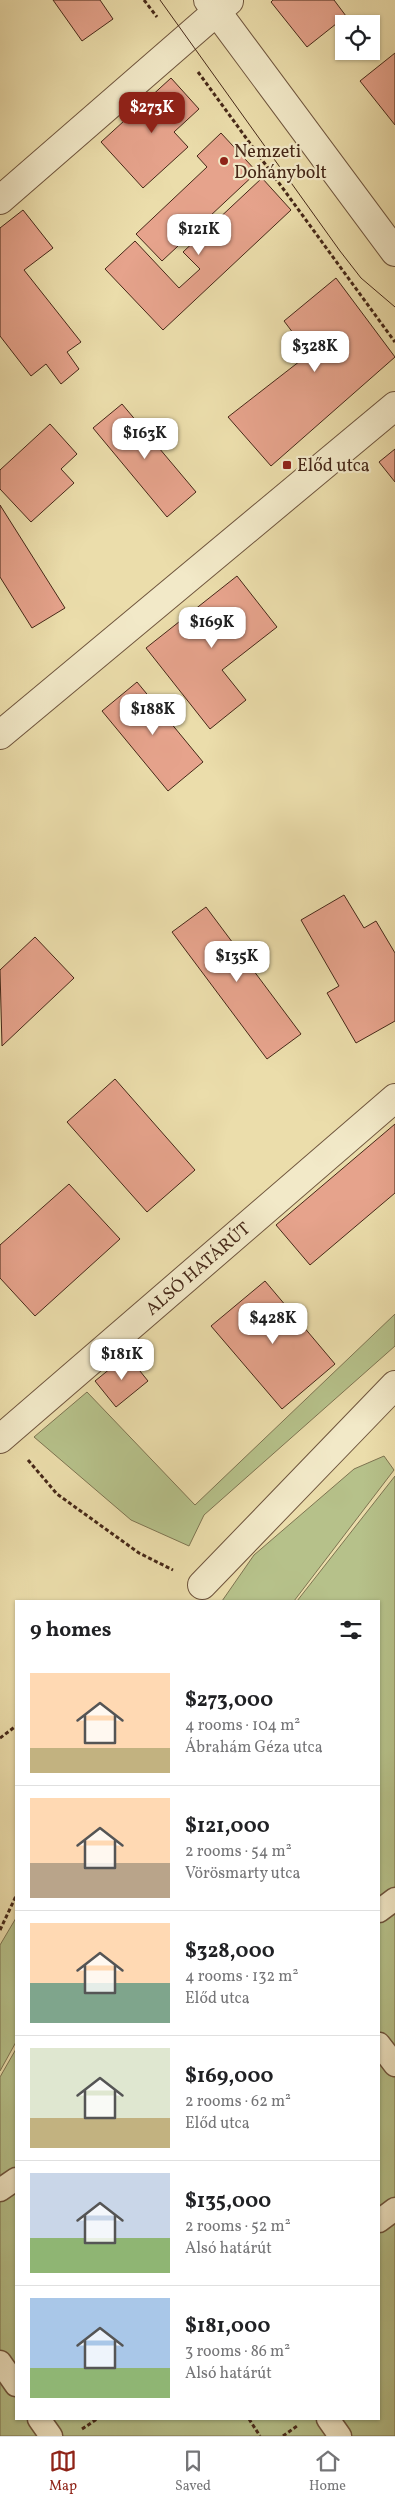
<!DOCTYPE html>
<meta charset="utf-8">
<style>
body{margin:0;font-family:Vollkorn,serif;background:#f6f6f6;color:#202124;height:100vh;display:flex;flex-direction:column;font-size:19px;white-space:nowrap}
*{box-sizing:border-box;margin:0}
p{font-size:16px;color:#757577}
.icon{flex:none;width:28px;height:28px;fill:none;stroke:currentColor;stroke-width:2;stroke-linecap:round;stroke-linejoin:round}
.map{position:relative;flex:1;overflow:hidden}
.drawer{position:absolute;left:15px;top:1600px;width:365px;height:820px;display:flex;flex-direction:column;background:#fff;border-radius:0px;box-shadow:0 1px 4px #0004}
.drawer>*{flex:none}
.buttons{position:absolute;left:335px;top:15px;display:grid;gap:10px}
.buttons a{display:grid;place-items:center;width:45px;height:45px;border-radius:0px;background:#fff;box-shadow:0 1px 4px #0004;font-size:25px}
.price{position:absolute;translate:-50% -42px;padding:0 11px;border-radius:10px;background:#fff;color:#222;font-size:16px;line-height:32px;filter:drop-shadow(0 1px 2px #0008)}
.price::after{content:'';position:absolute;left:50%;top:30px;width:15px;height:11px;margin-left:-8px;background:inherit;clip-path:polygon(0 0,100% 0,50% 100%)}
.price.active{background:#8f2418;color:#fff}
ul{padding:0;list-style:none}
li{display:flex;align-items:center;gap:15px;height:125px;padding:0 15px}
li+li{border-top:1px solid #e0e0e0}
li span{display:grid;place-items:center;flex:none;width:140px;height:100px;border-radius:0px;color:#555}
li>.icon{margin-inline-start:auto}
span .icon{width:60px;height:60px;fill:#fffc;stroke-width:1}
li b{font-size:21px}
h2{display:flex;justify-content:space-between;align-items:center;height:60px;padding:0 15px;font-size:21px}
.menu{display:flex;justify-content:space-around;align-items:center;height:70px;border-top:1px solid #e0e0e0;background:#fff;font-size:14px;color:#757577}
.menu a{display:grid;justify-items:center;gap:2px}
.menu .active{color:#8f2418}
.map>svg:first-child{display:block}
.green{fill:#b6c18a;stroke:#7e7451}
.building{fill:#e6a38c;stroke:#462818}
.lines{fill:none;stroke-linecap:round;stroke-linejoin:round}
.service-casing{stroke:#6f553d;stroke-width:25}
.minor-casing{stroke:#6f553d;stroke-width:30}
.tertiary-casing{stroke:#6f553d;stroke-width:30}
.path{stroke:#462818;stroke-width:3;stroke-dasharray:4 2.5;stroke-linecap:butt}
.service{stroke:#f2e9c8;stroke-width:22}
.minor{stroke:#f2e9c8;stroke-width:28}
.tertiary{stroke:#f2e9c8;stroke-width:28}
.tram{stroke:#462818;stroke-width:1}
.poi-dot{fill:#8f2418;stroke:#f2e9c8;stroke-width:2}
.labels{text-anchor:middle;stroke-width:4.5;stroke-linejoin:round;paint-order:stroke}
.poi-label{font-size:18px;fill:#462818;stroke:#f2e9c8;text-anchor:start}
.street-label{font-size:18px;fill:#462818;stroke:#f2e9c8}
</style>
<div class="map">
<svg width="395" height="2436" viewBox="0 0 395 2436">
<rect width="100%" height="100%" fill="#ebddab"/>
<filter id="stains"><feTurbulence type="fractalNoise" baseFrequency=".004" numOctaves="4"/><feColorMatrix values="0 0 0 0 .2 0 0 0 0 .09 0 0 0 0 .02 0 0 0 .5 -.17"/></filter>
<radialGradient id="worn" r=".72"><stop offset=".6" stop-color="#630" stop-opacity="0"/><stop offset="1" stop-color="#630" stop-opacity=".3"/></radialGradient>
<path class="green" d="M395 1314V1346L204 1515 189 1546 131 1520 34 1437 87 1392 195 1505Z
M384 1456 394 1470 294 1601H222L254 1555 354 1469Z
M395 1476V2436H0V2077L16 2049V2419H379V1601H297Z
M16 1918V2042L0 2071V1945Z"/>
<path class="building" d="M53 0H100L113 19 82 41Z
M273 0H334L346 16 307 47 271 2Z
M395 53V125L360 81Z
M171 78 199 109 174 132 188 147 143 188 101 142Z
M221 133 257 172 162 261 136 234 207 167 197 156Z
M262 178 291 210 163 330 105 269 135 241 179 288 200 269 183 252Z
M23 210 53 248 24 270 81 342 67 352 79 369 61 384 46 364 31 376 0 336V228Z
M336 278 395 357 271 466 228 417 309 354 284 321Z
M122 404 196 492 167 517 93 428Z
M50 424 77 454 61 469 74 483 31 522 0 489V470Z
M395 449V482L379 462Z
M0 505 65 608 32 628 0 577Z
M237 576 277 627 222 670 246 700 210 729 146 648Z
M137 682 203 762 168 791 102 711Z
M344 895 364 928 376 921 395 953V1021L356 1043 327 993 339 986 301 920Z
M206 907 301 1034 267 1059 172 932Z
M35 937 74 978 2 1046 0 970Z
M115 1079 195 1170 147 1212 67 1122Z
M395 1124V1193L310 1265 276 1225Z
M69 1184 120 1239 35 1316 0 1278V1245Z
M265 1281 335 1364 282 1409 211 1326Z
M127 1355 148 1381 116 1407 95 1381Z"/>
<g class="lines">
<g class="service-casing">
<path id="service" d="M379 1911 395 1899
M379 2044 395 2065
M0 2190 16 2179
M379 2221 395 2209
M0 2362 16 2385
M39 2419 51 2436
M328 2419 340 2436"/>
</g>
<g class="minor-casing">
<path id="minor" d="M208 0 395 252
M0 200 229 1
M0 735 395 406
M202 1585 395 1385"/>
</g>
<g class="tertiary-casing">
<g id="tertiary">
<path id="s1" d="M0 1439 395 1098"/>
</g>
</g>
<path class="path" d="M144 0 157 17
M198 72 395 342
M28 1460 57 1494 139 1553 173 1570
M0 1738 16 1726
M0 1930 16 1896
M249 2419 260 2436
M82 2429 97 2419
M283 2436 297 2426"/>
<use href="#service" class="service"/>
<use href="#minor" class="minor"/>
<use href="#tertiary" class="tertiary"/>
<path class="tram" d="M160 0 340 251 361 278 395 307"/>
</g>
<g class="poi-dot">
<circle cx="224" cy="161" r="5"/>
<rect x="282" y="460" width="10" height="10" rx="2.5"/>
</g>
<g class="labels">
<g class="poi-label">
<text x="234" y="157">Nemzeti<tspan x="234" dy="21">Dohánybolt</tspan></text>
<text x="297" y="471">Előd utca</text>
</g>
<g class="street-label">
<text dy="6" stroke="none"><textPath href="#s1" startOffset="261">ALSÓ HATÁRÚT</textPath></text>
</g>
</g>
<rect width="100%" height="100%" filter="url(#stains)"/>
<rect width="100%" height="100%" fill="url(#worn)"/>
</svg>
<div class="buttons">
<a><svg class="icon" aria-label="locate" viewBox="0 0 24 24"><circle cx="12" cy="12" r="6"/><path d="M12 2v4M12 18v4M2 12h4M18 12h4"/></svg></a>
</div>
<b class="price active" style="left:152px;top:134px">$273K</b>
<b class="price" style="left:199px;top:256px">$121K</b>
<b class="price" style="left:315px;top:373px">$328K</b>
<b class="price" style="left:145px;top:460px">$163K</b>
<b class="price" style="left:212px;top:649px">$169K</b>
<b class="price" style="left:153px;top:736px">$188K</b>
<b class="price" style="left:237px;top:983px">$135K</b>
<b class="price" style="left:273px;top:1345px">$428K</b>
<b class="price" style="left:122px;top:1381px">$181K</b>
<section class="drawer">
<h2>9 homes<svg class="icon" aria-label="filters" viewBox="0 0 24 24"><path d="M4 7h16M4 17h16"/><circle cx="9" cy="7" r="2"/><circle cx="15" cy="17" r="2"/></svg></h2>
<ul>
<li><span style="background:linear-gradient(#ffd9b3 75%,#c2b280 0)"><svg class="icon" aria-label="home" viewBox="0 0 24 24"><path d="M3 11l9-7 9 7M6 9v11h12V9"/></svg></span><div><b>$273,000</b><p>4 rooms · 104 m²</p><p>Ábrahám Géza utca</p></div></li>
<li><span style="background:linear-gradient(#ffd9b3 65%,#b9a48a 0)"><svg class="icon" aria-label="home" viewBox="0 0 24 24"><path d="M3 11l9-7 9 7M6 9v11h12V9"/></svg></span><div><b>$121,000</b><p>2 rooms · 54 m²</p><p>Vörösmarty utca</p></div></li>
<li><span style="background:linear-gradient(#ffd9b3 60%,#7fa58c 0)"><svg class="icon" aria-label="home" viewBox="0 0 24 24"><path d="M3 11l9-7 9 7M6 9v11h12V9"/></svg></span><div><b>$328,000</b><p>4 rooms · 132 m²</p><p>Előd utca</p></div></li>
<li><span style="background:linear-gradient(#dfe7d0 70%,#c2b280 0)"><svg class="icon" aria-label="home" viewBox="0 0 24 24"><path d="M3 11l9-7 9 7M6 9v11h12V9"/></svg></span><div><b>$169,000</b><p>2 rooms · 62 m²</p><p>Előd utca</p></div></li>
<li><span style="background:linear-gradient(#c9d6e8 65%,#8fb573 0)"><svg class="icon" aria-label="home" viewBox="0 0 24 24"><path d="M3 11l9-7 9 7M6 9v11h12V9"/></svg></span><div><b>$135,000</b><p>2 rooms · 52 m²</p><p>Alsó határút</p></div></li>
<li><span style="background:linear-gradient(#a9c7e8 70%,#8fb573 0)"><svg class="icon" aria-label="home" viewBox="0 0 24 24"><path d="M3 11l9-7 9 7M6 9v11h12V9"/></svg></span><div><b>$181,000</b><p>3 rooms · 86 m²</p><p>Alsó határút</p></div></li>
</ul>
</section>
</div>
<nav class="menu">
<a class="active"><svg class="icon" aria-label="map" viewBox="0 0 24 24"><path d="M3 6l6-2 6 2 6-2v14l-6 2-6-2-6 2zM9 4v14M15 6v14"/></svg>Map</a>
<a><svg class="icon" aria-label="saved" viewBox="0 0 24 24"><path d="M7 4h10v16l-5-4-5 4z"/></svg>Saved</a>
<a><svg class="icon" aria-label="home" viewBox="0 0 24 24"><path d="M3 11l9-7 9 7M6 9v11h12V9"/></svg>Home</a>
</nav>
